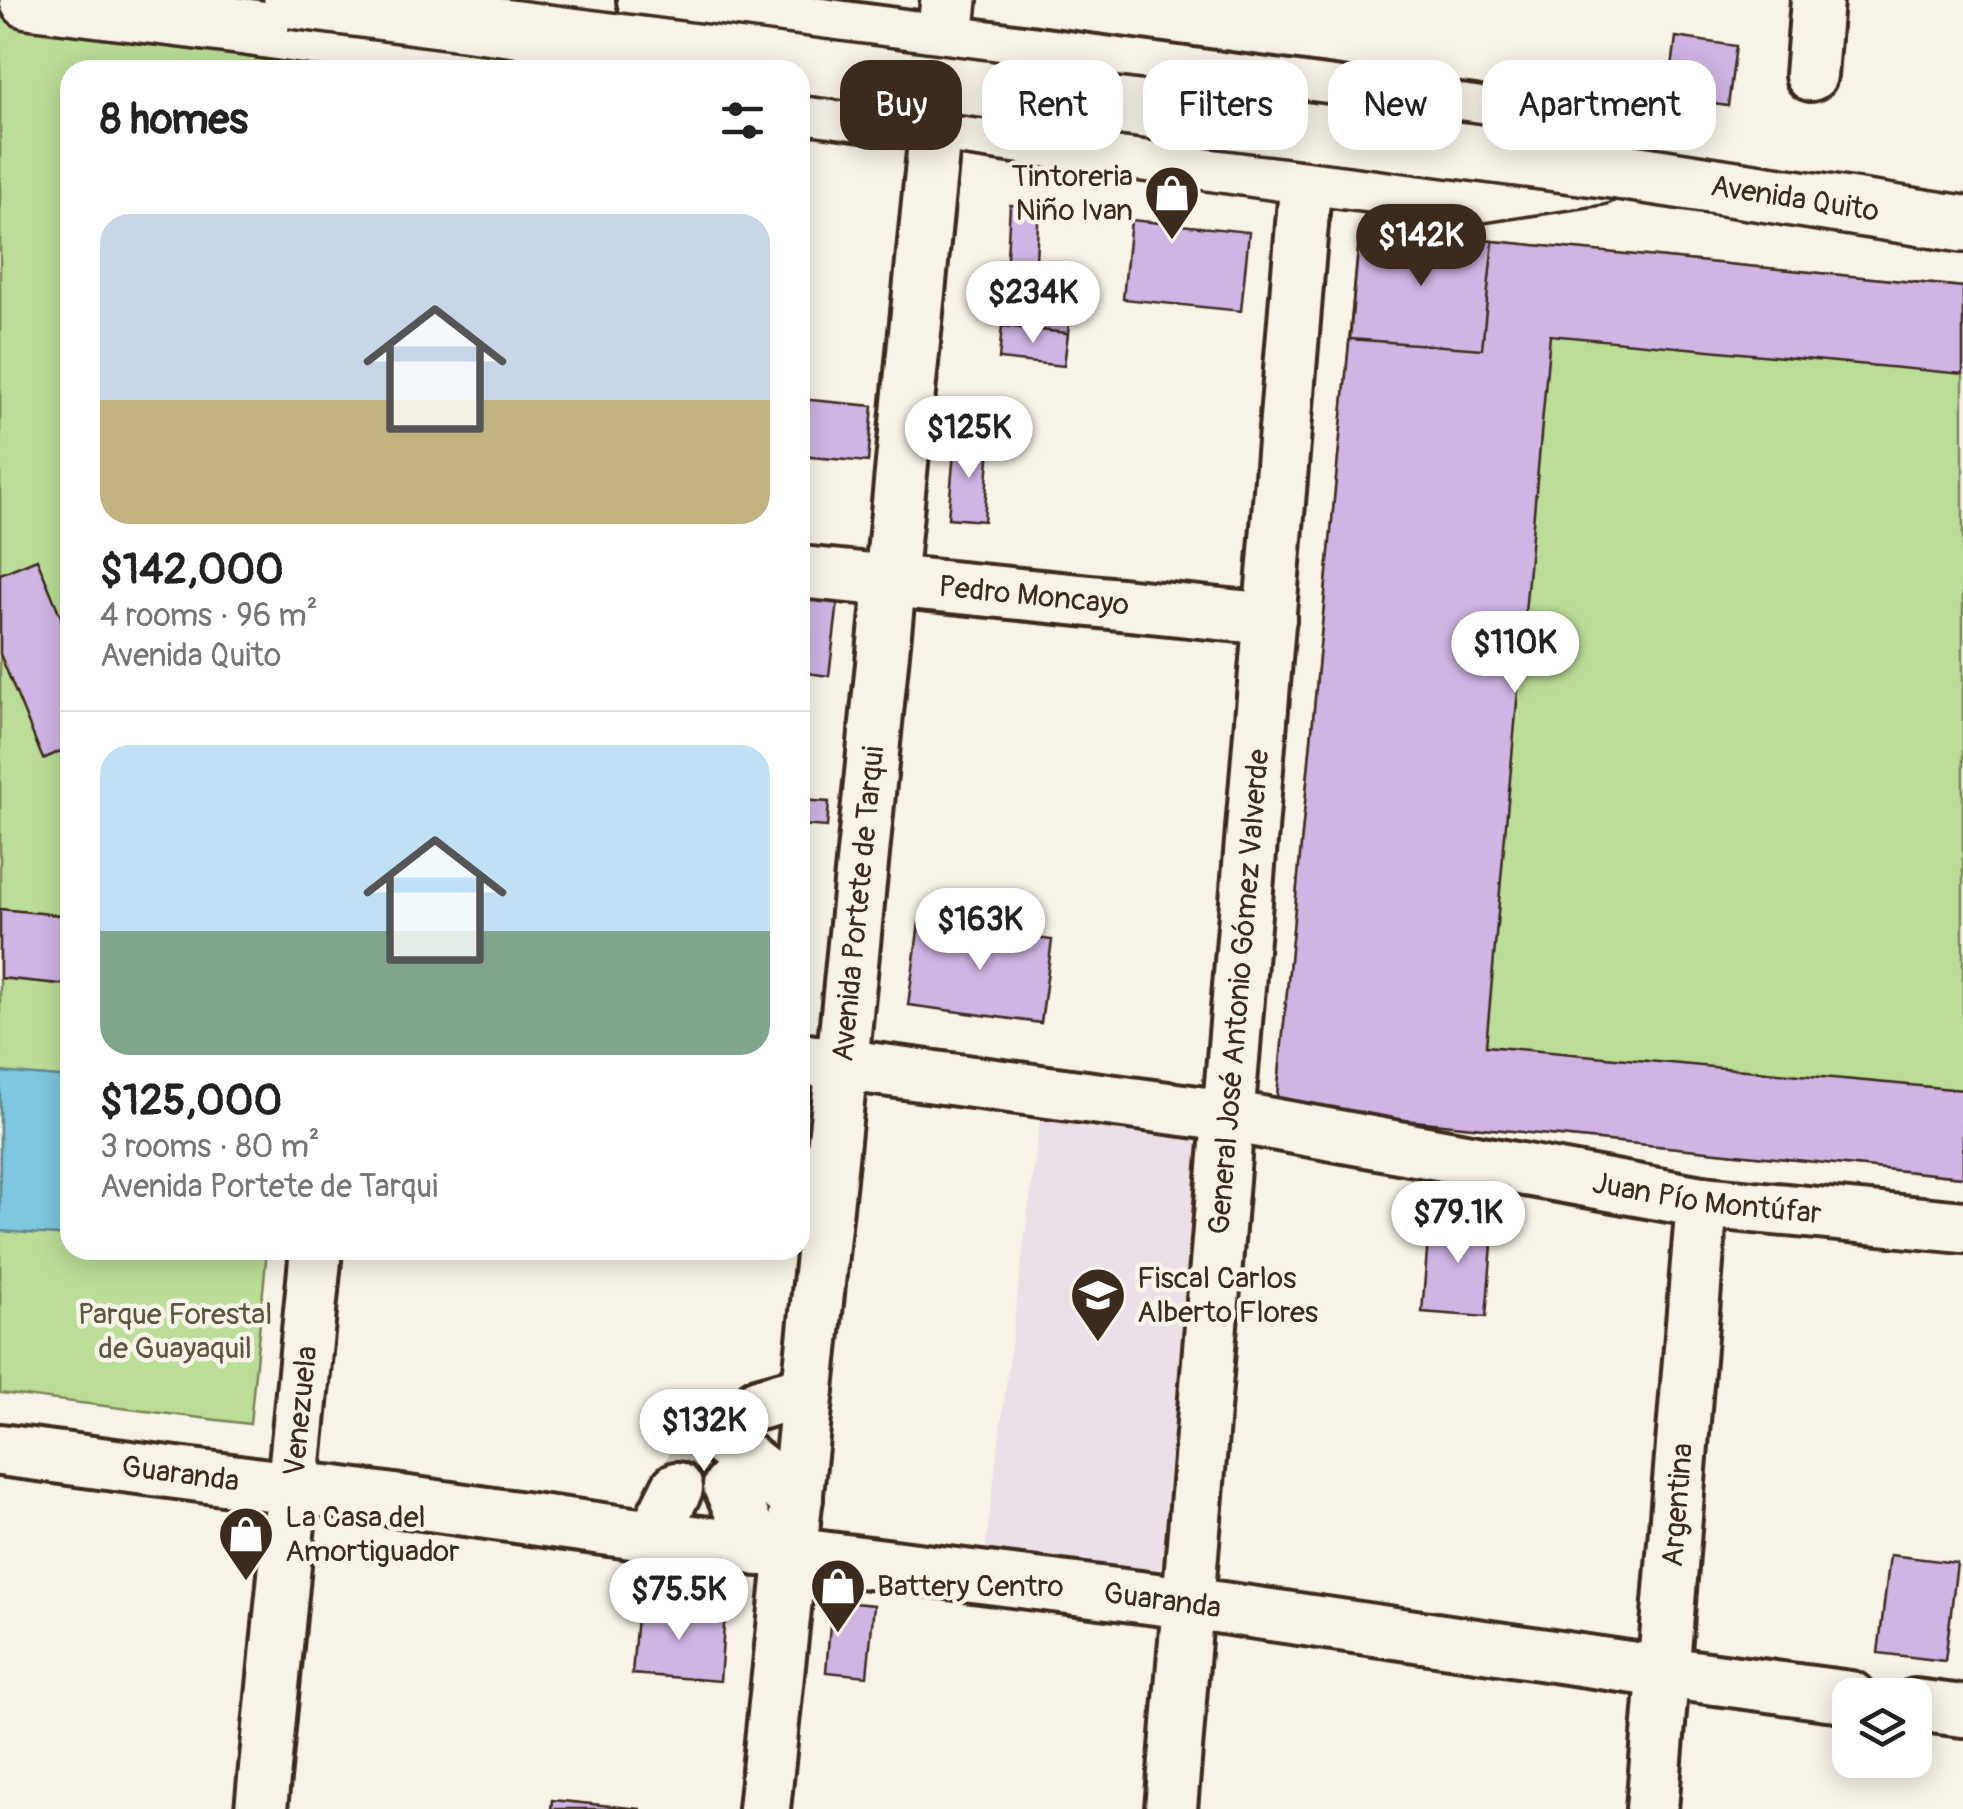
<!DOCTYPE html>
<meta charset="utf-8">
<style>
body{margin:0;font-family:Pangolin,sans-serif;background:#f6f6f6;color:#222;height:100vh;display:flex;flex-direction:column;font-size:38px;white-space:nowrap}
*{box-sizing:border-box;margin:0}
p{font-size:32px;color:#767676}
.icon{flex:none;width:55px;height:55px;fill:none;stroke:currentColor;stroke-width:2;stroke-linecap:round;stroke-linejoin:round}
.map{position:relative;flex:1;overflow:hidden}
.drawer{position:absolute;left:60px;top:60px;width:750px;height:1200px;display:flex;flex-direction:column;background:#fff;border-radius:30px;box-shadow:0 5px 25px #0003}
.drawer>*{flex:none}
.guide{position:absolute;left:840px;top:60px;width:950px;height:90px;display:flex;gap:20px}
.tools{position:absolute;left:1832px;top:1678px;display:grid;gap:20px}
.tools a{display:grid;place-items:center;width:100px;height:100px;border-radius:20px;background:#fff;box-shadow:0 5px 25px #0003;font-size:50px}
.price{position:absolute;translate:-50% -85px;padding:0 22px;border-radius:35px;background:#fff;color:#222;font-size:32px;line-height:65px;filter:drop-shadow(0 2px 5px #0008)}
.price::after{content:'';position:absolute;left:50%;top:60px;width:30px;height:22px;margin-left:-15px;background:inherit;clip-path:polygon(0 0,100% 0,50% 100%)}
.price.on{background:#3b2a1e;color:#fff}
ul{padding:0;list-style:none}
li{display:grid;align-content:center;gap:20px;height:530px;padding:0 40px}
li+li{border-top:2px solid #e0e0e0}
li span{display:grid;place-items:center;height:310px;border-radius:30px;color:#555}
li>.icon{margin-inline-start:auto}
span .icon{width:180px;height:180px;fill:#fffc;stroke-width:1}
li b{font-size:42px}
h2{display:flex;justify-content:space-between;align-items:center;height:120px;padding:0 40px;font-size:42px}
.tag{padding:0 35px;border-radius:30px;background:#fff;box-shadow:0 5px 25px #0003;font-size:35px;line-height:90px}
.tag.on{background:#3b2a1e;color:#fff}
.map>svg:first-child{display:block}
.built{fill:#ebe0e7}
.green{fill:#bbdd97;stroke:#7b845a;stroke-width:2.5}
.water{fill:#7ec7de;stroke:#638891;stroke-width:2.5}
.building{fill:#ceb5e4;stroke:#3b2a1e;stroke-width:2.5}
.lines{fill:none;stroke-linecap:round;stroke-linejoin:round}
.minor-tunnel{stroke:#d1cbc0;stroke-width:50;stroke-dasharray:50 25;stroke-linecap:butt}
.minor-casing{stroke:#3b2a1e;stroke-width:58}
.major-casing{stroke:#3b2a1e;stroke-width:62}
.minor{stroke:#f7f3e8;stroke-width:50}
.major{stroke:#f7f3e8;stroke-width:55}
.major-bridge-casing{stroke:#3b2a1e;stroke-width:62;stroke-linecap:butt}
.major-bridge{stroke:#f7f3e8;stroke-width:55}
.labels{text-anchor:middle;stroke-width:9;stroke-linejoin:round;paint-order:stroke}
.poi-label{font-size:30px;fill:#3b2a1e;stroke:#f7f3e8;text-anchor:start}
.street-label{font-size:30px;fill:#3b2a1e;stroke:#f7f3e8}
.park-label{font-size:30px;fill:#5b573c;stroke:#f7f3e8}
</style>
<div class="map">
<svg width="1963" height="1809" viewBox="0 0 1963 1809">
<rect width="100%" height="100%" fill="#f7f3e8"/>
<filter id="ink" filterUnits="userSpaceOnUse"><feTurbulence type="fractalNoise" baseFrequency=".01" numOctaves="2"/><feDisplacementMap in="SourceGraphic" scale="20" xChannelSelector="R" yChannelSelector="G"/><feConvolveMatrix kernelMatrix="1 2 1 2 8 2 1 2 1" color-interpolation-filters="sRGB"/></filter>
<g filter="url(#ink)">
<path class="built" d="M1041 1111 1206 1129 1161 1569 984 1558Z"/>
<path class="green" d="M0 17 392 69 70 70V1250H267L250 1424 0 1393Z
M1360 228 1963 287V1177L1276 1107Z"/>
<path class="water" d="M0 1072 70 1078V1236L0 1231Z"/>
<path class="building" d="M1676 37 1736 46 1728 106 1668 98Z
M1010 205 1039 207 1034 294 1005 291Z
M1131 220 1249 232 1241 311 1123 299Z
M1360 228 1963 287V374L1550 335 1486 1046 1963 1090V1177L1276 1107Z
M1360 228 1493 241 1482 349 1350 339Z
M1005 291 1071 298 1068 333 1002 326Z
M1002 326 1068 333 1064 366 999 359Z
M800 399 873 406 868 462 800 456Z
M955 441 990 445 984 521 948 518Z
M37 559 67 632 70 631V747L43 759 0 654V574Z
M800 597 838 602 829 676 800 672Z
M800 800 829 802 827 827 800 825Z
M0 909 70 916V985L0 978Z
M919 923 1052 940 1041 1023 908 1005Z
M1430 1216 1494 1221 1486 1317 1422 1312Z
M723 1388 760 1392 756 1429 720 1426Z
M679 1455 731 1459 729 1493 677 1488Z
M1890 1555 1957 1563 1945 1661 1878 1653Z
M832 1601 874 1605 867 1676 826 1672Z
M638 1604 725 1612 720 1681 632 1674Z
M552 1800 641 1809H551Z"/>
<g class="lines">
<path class="minor-tunnel" d="M677 1488 698 1456"/>
<g class="minor-casing">
<g id="minor">
<path d="M643 0 1474 112 1583 155"/>
<path d="M1811 75 1817 0"/>
<path id="s1" d="M800 572 1270 619"/>
<path id="s2" d="M800 1059 1228 1116 1702 1202 1963 1227"/>
<path d="M758 1404 808 1390"/>
<path d="M713 1433 797 1499"/>
<path id="s3" d="M0 1450 292 1488 336 1492 653 1536 1188 1603 1663 1672 1850 1697"/>
<path d="M729 1486 758 1550"/>
<path d="M653 1536 677 1488"/>
<path d="M1915 1705 1963 1711"/>
<path id="s4" d="M261 1809 316 1250"/>
<path id="s5" d="M764 1809 842 1064 936 122"/>
<path id="s6" d="M1171 1809 1306 176"/>
<path id="s7" d="M1652 1809 1702 1202"/>
</g>
</g>
<g class="major-casing">
<g id="major">
<path d="M28 0 246 27 542 70"/>
<path d="M800 104 1306 176 1467 196 1599 176"/>
<path d="M936 122 949 0"/>
<path id="s8" d="M1619 171 1963 224"/>
</g>
</g>
<use href="#minor" class="minor"/>
<use href="#major" class="major"/>
<g class="major-bridge-casing">
<path id="major-bridge" d="M292 0 1619 171"/>
</g>
<use href="#major-bridge" class="major-bridge"/>
</g>
</g>
<defs>
<g id="shop-pin" transform="scale(2.875)"><path d="M0 17L-7.5 6A9.5 9.5 0 1 1 7.5 6Z" fill="#3b2a1e" stroke="#f7f3e8"/><path d="M-5-2.5h2.3a2.7 3.5 0 0 1 5.4 0H5L5.5 6h-11ZM-1.5-2.5h3a1.5 2.3 0 0 0-3 0Z" fill="#fff"/></g>
<g id="school-pin" transform="scale(2.875)"><path d="M0 17L-7.5 6A9.5 9.5 0 1 1 7.5 6Z" fill="#3b2a1e" stroke="#f7f3e8"/><path d="M0-5L7-2L0 1L-7-2ZM-4 1L0 2.5L4 1V4Q0 6-4 4Z" fill="#fff"/></g>
</defs>
<g fill-rule="evenodd">
<use href="#shop-pin" x="1172" y="193"/>
<use href="#school-pin" x="1098" y="1295"/>
<use href="#shop-pin" x="246" y="1534"/>
<use href="#shop-pin" x="838" y="1586"/>
</g>
<g class="labels">
<g class="poi-label">
<text x="1133" y="186" text-anchor="end">Tintoreria<tspan x="1133" dy="34">Niño Ivan</tspan></text>
<text x="1137" y="1288">Fiscal Carlos<tspan x="1137" dy="34">Alberto Flores</tspan></text>
<text x="285" y="1527">La Casa del<tspan x="285" dy="34">Amortiguador</tspan></text>
<text x="877" y="1596">Battery Centro</text>
</g>
<g class="street-label">
<text dy="10" stroke="none"><textPath href="#s8" startOffset="178">Avenida Quito</textPath></text>
<text dy="10" stroke="none"><textPath href="#s1" startOffset="235">Pedro Moncayo</textPath></text>
<text dy="10" stroke="none"><textPath href="#s5" startOffset="910">Avenida Portete de Tarqui</textPath></text>
<text dy="10" stroke="none"><textPath href="#s6" startOffset="820">General José Antonio Gómez Valverde</textPath></text>
<text dy="10" stroke="none"><textPath href="#s2" startOffset="918">Juan Pío Montúfar</textPath></text>
<text dy="10" stroke="none"><textPath href="#s4" startOffset="400">Venezuela</textPath></text>
<text dy="10" stroke="none"><textPath href="#s3" startOffset="182">Guaranda</textPath></text>
<text dy="10" stroke="none"><textPath href="#s7" startOffset="305">Argentina</textPath></text>
<text dy="10" stroke="none"><textPath href="#s3" startOffset="1172">Guaranda</textPath></text>
</g>
<g class="park-label">
<text x="175" y="1324">Parque Forestal<tspan x="175" dy="34">de Guayaquil</tspan></text>
</g>
</g>
</svg>
<div class="tools">
<a><svg class="icon" aria-label="layers" viewBox="0 0 24 24"><path d="M12 4l9 5-9 5-9-5zM3 14l9 5 9-5"/></svg></a>
</div>
<b class="price on" style="left:1421px;top:289px">$142K</b>
<b class="price" style="left:1033px;top:346px">$234K</b>
<b class="price" style="left:969px;top:481px">$125K</b>
<b class="price" style="left:1515px;top:696px">$110K</b>
<b class="price" style="left:980px;top:973px">$163K</b>
<b class="price" style="left:1458px;top:1266px">$79.1K</b>
<b class="price" style="left:704px;top:1474px">$132K</b>
<b class="price" style="left:679px;top:1643px">$75.5K</b>
<div class="guide">
<a class="tag on">Buy</a>
<a class="tag">Rent</a>
<a class="tag">Filters</a>
<a class="tag">New</a>
<a class="tag">Apartment</a>
</div>
<section class="drawer">
<h2>8 homes<svg class="icon" aria-label="filters" viewBox="0 0 24 24"><path d="M4 7h16M4 17h16"/><circle cx="9" cy="7" r="2"/><circle cx="15" cy="17" r="2"/></svg></h2>
<ul>
<li><span style="background:linear-gradient(#c9d6e8 60%,#c2b280 0)"><svg class="icon" aria-label="home" viewBox="0 0 24 24"><path d="M3 11l9-7 9 7M6 9v11h12V9"/></svg></span><div><b>$142,000</b><p>4 rooms · 96 m²</p><p>Avenida Quito</p></div></li>
<li><span style="background:linear-gradient(#bfe0f5 60%,#7fa58c 0)"><svg class="icon" aria-label="home" viewBox="0 0 24 24"><path d="M3 11l9-7 9 7M6 9v11h12V9"/></svg></span><div><b>$125,000</b><p>3 rooms · 80 m²</p><p>Avenida Portete de Tarqui</p></div></li>
</ul>
</section>
</div>
